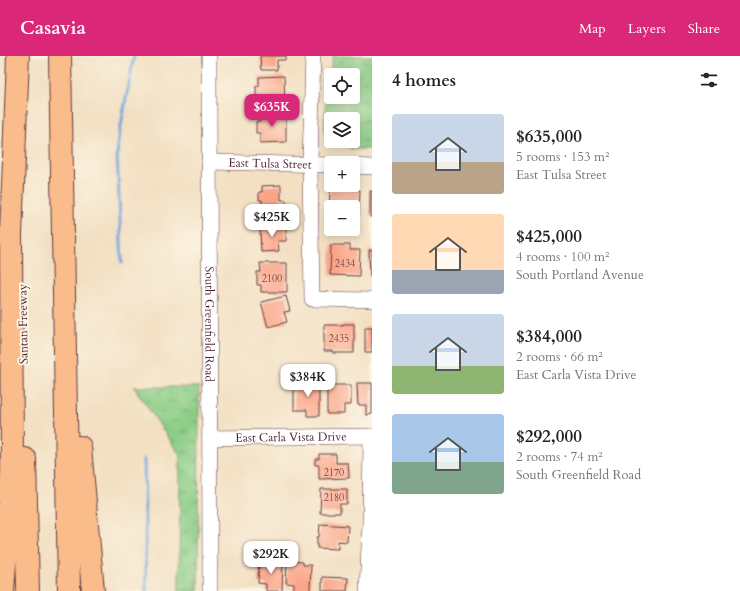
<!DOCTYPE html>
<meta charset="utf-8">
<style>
body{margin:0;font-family:Cardo,serif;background:#f2f2f2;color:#202124;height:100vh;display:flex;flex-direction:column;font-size:15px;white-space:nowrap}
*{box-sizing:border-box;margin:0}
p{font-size:13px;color:#757577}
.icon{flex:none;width:22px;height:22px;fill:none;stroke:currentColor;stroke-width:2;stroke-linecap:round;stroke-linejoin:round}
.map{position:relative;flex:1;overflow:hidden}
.details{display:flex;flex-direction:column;background:#fff;width:368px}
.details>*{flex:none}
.tools{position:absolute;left:324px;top:12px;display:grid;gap:8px}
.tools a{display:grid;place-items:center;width:36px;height:36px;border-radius:4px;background:#fff;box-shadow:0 2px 10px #0003;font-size:20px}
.price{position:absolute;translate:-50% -34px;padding:0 9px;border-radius:8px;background:#fff;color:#222;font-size:13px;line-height:26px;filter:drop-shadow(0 1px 2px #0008)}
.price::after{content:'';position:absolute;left:50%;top:24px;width:12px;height:9px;margin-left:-6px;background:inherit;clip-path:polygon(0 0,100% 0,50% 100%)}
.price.active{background:#db2777;color:#fff}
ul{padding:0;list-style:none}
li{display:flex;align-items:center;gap:12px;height:100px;padding:0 20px}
li span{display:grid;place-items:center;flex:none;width:112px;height:80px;border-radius:4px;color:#555}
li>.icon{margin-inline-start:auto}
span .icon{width:48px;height:48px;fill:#fffc;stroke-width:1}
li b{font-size:17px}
h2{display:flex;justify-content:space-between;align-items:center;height:48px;padding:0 20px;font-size:17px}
header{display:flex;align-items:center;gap:24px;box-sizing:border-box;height:56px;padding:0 20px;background:#db2777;color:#fff}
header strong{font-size:19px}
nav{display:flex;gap:22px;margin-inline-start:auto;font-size:14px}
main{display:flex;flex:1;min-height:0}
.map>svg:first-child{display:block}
.grass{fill:url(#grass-tufts);stroke:#6a7658;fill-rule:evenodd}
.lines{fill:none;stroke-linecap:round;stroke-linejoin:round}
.stream{stroke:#6ba6db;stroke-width:3}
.building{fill:#faa589}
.minor-casing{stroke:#633c42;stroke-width:16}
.highway-casing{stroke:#633c42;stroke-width:24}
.minor{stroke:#fff;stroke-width:15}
.highway{stroke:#f9bc8a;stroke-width:22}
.labels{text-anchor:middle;stroke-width:4;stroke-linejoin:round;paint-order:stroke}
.number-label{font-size:10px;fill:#764042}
.street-label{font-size:12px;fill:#4a1f2b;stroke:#fcf5e5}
</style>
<header>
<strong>Casavia</strong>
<nav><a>Map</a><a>Layers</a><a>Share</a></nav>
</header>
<main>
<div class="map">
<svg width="372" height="535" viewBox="0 0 372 535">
<defs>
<pattern id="grass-tufts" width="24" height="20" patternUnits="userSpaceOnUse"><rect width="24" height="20" fill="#8acd86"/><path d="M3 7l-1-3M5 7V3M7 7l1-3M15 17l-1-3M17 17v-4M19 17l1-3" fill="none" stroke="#73a66e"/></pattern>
</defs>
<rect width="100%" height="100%" fill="#fcf5e5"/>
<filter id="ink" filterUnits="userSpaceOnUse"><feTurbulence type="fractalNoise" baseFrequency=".025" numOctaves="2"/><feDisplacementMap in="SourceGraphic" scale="8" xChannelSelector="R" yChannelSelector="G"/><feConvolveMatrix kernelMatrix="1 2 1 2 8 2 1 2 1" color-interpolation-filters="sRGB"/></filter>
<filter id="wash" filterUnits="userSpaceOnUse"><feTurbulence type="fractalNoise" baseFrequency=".012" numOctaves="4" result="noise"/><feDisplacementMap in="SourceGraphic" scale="16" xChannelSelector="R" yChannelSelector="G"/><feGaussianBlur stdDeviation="0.9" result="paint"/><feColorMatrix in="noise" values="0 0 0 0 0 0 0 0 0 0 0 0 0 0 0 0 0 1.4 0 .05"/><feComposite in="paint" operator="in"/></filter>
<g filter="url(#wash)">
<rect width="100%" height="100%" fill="#f3e0c3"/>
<path class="grass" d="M333 0H372V93H352L337 85H353V63H331V81L324 77 326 39ZM331 19H353V41H331Z
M134 331H199L198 535H179L180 399Z"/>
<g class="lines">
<path class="stream" d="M122 207 117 99 120 75 134 0
M144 403 146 535"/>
</g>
<g id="blocks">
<path class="building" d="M260 0H286V4H277V14H261Z
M284 20 285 49 259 50V41H256V30H259V21Z
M260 57H286V86L260 87V77H256V66H260Z
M281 129V144H286V159L262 160V144H259V136H262V130Z
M330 133 360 134 359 160H353V151H331V159H329Z
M370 135H372V161H370Z
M260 170H286V185H278L279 195 261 196Z
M331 189H350V194H360L359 220 330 219Z
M369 194H372V220H370Z
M260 207H287V236H261V229H257V216H261Z
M286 240 290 255 284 256 287 266 268 271 261 246Z
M343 268H354V297H333V295H324V269H343Z
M365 271H372V296H365Z
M302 326H319V360H307V354H294V331H302Z
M357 327H372V358L366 359V349H358Z
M327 329H351V349H344V358H327Z
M319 398H336V407H348L349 422 319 423V409H315V403H319Z
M321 433H347V448H340V457H320Z
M320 468 348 470 347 486 338 485V493L317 492V481H319Z
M259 502H270V506L283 507 282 535H266V528L258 527Z
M287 505 303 506V509H311L310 535H294V528L286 527Z
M322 521 348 522 347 535H322Z"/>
</g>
</g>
<g filter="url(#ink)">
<use href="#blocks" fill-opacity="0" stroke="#633c42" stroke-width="1"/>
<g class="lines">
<g class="minor-casing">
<g id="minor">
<path id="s1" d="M209 0 210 535"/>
<path d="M313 0 310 107 312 243 372 244"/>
<path id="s2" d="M209 106 331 109"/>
<path d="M353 110 372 111"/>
<path id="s3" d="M210 382 372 380"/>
<path d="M367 535 370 467 371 380"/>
</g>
</g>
<g class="highway-casing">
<path id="highway" d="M60 0 69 535
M80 391 93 535
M25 403 28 535
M3 535 12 412 11 179 18 0"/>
</g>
<use href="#minor" class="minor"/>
<use href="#highway" class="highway"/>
</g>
</g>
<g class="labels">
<g class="number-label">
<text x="345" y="211">2434</text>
<text x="272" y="226">2100</text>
<text x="339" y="286">2435</text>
<text x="334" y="420">2170</text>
<text x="334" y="445">2180</text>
</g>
<g class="street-label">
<text dy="4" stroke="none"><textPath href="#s2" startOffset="61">East Tulsa Street</textPath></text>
<text dy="4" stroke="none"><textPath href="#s1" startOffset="268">South Greenfield Road</textPath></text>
<text transform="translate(23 268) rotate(-91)" y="4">Santan Freeway</text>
<text dy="4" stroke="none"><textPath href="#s3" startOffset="81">East Carla Vista Drive</textPath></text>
</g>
</g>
</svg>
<div class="tools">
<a><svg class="icon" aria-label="locate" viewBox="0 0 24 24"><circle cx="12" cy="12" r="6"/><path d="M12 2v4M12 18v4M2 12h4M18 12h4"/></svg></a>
<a><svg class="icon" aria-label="layers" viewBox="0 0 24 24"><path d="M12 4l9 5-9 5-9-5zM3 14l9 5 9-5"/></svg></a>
<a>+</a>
<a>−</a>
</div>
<b class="price active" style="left:272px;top:72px">$635K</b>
<b class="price" style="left:272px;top:182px">$425K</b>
<b class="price" style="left:308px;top:342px">$384K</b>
<b class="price" style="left:271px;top:519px">$292K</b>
</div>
<section class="details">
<h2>4 homes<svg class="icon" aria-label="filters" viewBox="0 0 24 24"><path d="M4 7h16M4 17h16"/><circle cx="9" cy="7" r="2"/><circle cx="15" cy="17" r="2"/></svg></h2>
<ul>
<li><span style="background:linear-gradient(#c9d6e8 60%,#b9a48a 0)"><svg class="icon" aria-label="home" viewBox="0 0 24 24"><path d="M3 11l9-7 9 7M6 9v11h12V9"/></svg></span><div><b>$635,000</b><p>5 rooms · 153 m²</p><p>East Tulsa Street</p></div></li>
<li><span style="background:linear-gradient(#ffd9b3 70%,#9aa5b1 0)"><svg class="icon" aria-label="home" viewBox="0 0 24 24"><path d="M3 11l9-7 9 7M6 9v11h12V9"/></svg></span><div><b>$425,000</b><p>4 rooms · 100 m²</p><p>South Portland Avenue</p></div></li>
<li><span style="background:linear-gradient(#c9d6e8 65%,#8fb573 0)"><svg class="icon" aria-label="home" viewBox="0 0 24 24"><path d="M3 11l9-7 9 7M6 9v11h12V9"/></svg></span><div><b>$384,000</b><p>2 rooms · 66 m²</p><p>East Carla Vista Drive</p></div></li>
<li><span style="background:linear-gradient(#a9c7e8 60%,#7fa58c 0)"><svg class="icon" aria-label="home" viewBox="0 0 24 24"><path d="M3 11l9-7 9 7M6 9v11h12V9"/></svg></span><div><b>$292,000</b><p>2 rooms · 74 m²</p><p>South Greenfield Road</p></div></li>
</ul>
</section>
</main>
